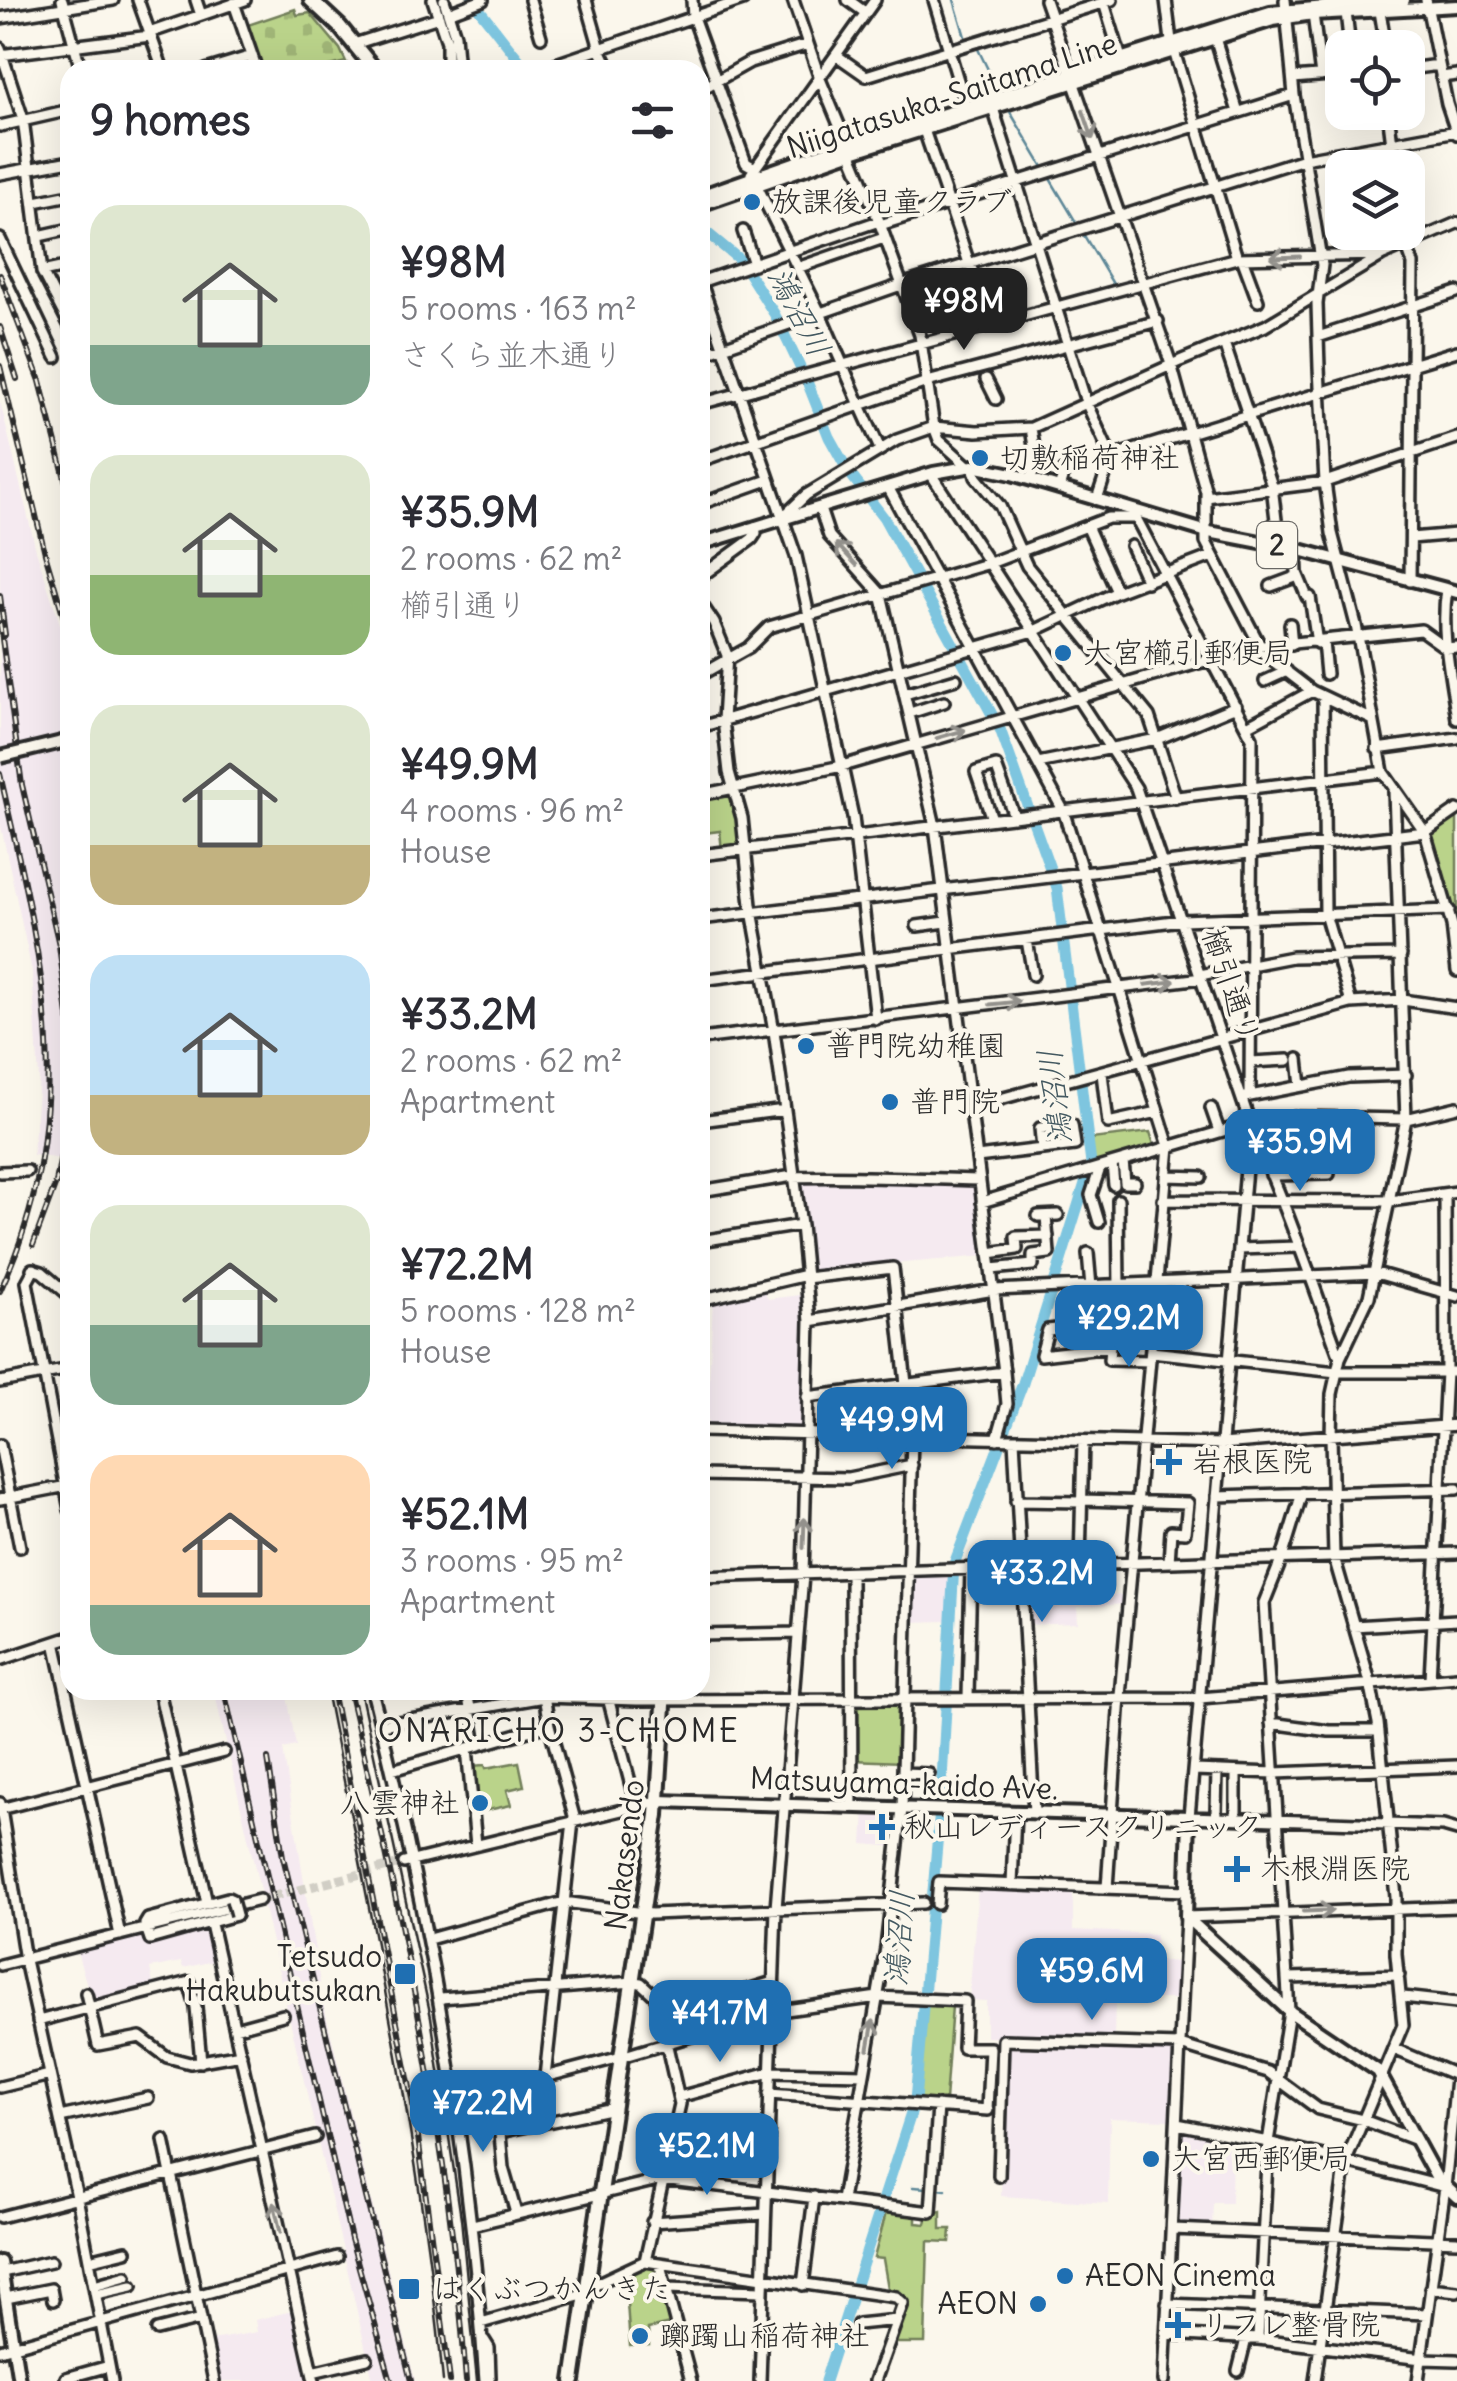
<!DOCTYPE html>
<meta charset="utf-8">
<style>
body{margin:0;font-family:Delius,"Klee One",sans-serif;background:#f2f2f3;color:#2b2b33;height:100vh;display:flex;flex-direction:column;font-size:38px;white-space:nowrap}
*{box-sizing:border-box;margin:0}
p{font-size:32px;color:#7c7c81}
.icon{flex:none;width:55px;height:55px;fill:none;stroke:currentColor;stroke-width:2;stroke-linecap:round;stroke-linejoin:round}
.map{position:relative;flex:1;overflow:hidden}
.details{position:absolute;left:60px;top:60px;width:650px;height:1640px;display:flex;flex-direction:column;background:#fff;border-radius:30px;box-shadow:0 10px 40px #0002}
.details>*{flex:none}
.tools{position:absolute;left:1325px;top:30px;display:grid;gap:20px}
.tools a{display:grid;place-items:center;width:100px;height:100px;border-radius:20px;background:#fff;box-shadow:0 10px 40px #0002;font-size:50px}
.price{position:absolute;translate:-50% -85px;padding:0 22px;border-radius:20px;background:#1f6fb2;color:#fff;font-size:32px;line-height:65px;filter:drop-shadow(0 2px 5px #0008)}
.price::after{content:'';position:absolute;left:50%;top:60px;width:30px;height:22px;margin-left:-15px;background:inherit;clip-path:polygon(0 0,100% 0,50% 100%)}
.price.active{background:#222;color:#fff}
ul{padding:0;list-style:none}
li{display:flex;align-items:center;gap:30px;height:250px;padding:0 30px}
li span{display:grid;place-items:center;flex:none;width:280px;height:200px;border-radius:30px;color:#555}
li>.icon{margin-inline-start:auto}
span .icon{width:120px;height:120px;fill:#fffc;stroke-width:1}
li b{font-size:42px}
h2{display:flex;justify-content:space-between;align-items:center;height:120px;padding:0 30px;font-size:42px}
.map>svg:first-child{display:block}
.built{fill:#f5eaf0}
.green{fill:#bad38a;stroke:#727f5a;stroke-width:2.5}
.cemetery{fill:url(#cemetery-stones);stroke:#727f5a;stroke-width:2.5}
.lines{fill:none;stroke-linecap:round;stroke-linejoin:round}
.stream{stroke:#5d8797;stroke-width:2.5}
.river{stroke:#7ec5df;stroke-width:11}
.minor-tunnel{stroke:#d1cec5;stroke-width:9;stroke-dasharray:9 4.5;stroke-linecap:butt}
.minor-casing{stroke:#2b2b2b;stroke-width:16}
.major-casing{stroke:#2b2b2b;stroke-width:18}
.highway-casing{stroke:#2b2b2b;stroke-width:20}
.minor{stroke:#fbf7ec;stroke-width:9}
.major{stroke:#fbf7ec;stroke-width:10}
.highway{stroke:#fbf7ec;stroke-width:12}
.tram{stroke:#2b2b2b;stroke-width:2.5}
.rail-casing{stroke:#2b2b2b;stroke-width:6}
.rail{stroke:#fbf7ec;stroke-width:2.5;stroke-dasharray:8;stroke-linecap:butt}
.minor-bridge-casing{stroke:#2b2b2b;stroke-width:16;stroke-linecap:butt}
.major-bridge-casing{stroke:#2b2b2b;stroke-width:18;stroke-linecap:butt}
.minor-bridge{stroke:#fbf7ec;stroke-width:9}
.major-bridge{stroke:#fbf7ec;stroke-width:10}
.oneway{stroke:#93918c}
.poi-dot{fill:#1f6fb2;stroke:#fbf7ec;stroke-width:4}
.labels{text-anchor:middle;stroke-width:8;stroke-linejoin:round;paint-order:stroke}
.shield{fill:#fbf7ec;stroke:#696865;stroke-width:2.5}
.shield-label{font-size:28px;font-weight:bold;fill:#2b2b2b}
.street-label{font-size:30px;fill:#2b2b2b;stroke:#fbf7ec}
.poi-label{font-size:30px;fill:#2b2b2b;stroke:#fbf7ec;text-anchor:start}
.water-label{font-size:32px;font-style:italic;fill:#445961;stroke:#fbf7ec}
.neighbourhood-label{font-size:32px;letter-spacing:2.5px;fill:#2b2b2b;stroke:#fbf7ec}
</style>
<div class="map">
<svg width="1457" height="2381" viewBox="0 0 1457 2381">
<defs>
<pattern id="cemetery-stones" width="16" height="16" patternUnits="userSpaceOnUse" patternTransform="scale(2.5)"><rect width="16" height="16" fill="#bad38a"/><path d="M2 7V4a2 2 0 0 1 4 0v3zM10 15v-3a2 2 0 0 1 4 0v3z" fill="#a0b577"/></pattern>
</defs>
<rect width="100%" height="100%" fill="#fbf7ec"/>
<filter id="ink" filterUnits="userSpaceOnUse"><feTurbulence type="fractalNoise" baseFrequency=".01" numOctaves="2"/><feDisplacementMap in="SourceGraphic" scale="20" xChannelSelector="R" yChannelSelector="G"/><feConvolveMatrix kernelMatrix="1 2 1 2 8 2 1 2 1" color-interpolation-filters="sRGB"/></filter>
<g filter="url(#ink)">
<path class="built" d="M0 401 36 550 70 655V1160L33 1155 39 1078 32 971 0 822Z
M861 1179 975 1182 985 1256 811 1271 800 1181Z
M764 1289 768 1299 807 1294 802 1434 707 1428 713 1301Z
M1081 1568H1104L1105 1596 1126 1595 1125 1604 1077 1607 1078 1623 1026 1625 1024 1590 1081 1588Z
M949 1572 947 1621 909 1622 911 1574Z
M214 1690H286L296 1746 283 1749 323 2002 415 2381H373Z
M865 1809H901L898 1847 863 1844Z
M978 1887 1073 1891V1930L1156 1934 1154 1960 1179 1962 1177 1999H1115L1114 2041 986 2037V2001L969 2000Z
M210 1926 218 1960 183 1968 181 1962 150 1968 154 1989 93 2005 76 1949 140 1932 150 1941Z
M1008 2044 1174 2050 1171 2120 1110 2118 1108 2203 1001 2196Z
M1182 2128 1232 2138 1231 2203H1213L1212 2229 1178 2225Z
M296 2310 311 2381H220L212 2340 257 2332 255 2320Z"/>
<path class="green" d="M732 791 740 818 741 848 722 851 720 831 703 833 700 798Z
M1457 817V921H1456L1432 838 1434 833Z
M1150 1132 1155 1148 1092 1169 1091 1139Z
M852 1699H904L902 1762 852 1760Z
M519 1762 524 1786 507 1790 511 1805 474 1813 471 1766 485 1765 486 1768Z
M927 2004 952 2006 945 2101 918 2100Z
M887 2209 916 2213V2223L926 2224 928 2214 941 2211V2229H951L950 2242 928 2241 925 2343H893L905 2303 889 2294 883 2259 874 2258Z
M645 2262 659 2266 674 2323 648 2329 649 2345 630 2346 625 2273Z"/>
<path class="cemetery" d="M295 9 297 15 310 13 340 49 346 62 312 70H261L245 26Z"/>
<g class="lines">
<path class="stream" d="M954 0 966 40
M977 47 1000 94
M1009 110 1113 284
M913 2187 927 2188
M938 2189 946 2190"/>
<path class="river" d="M472 0 527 70
M700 227 741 261 775 315 808 384 829 437 848 471 884 518 1000 729 1057 888 1091 1164 1023 1383 954 1564 941 1798 915 2101 825 2381"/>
<path class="minor-tunnel" d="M259 1900 404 1863"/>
<g class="minor-casing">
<path id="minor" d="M62 0 81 70
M138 0 163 70
M196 0 201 15
M433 0 447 42V70
M444 0 455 35 458 70
M530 0 541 37
M586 0 600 49 610 70
M692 0 693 17 746 163 753 167
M793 0 820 79 879 221 920 335 934 427 939 440 968 466
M848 0 866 13
M934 0 966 107
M1045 0 1171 364 1206 492V542L1265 655 1312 691 1371 719
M1166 0 1171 41
M1285 0 1294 95 1322 265 1317 304 1319 368 1325 482 1332 533 1356 625 1383 772 1425 832 1452 925 1457 971
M1426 0 1447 104 1457 134
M234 3 257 70
M1104 3 1121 58
M1380 11 1386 48
M1346 12 1350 48
M448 13 483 0
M1313 14 1321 76
M0 18 113 0
M149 33 245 0
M1215 38 1238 112
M354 44 439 17
M0 48 23 119 42 272 70 326
M1174 51 1237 258
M0 55 150 36
M836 55 866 76 1112 0
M1408 69 1439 65
M206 70 252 56
M538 70 743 0
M1441 77 1457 75
M1293 78 1342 74
M700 90 750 62 808 44
M993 108 1086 402 1111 457 1097 499
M1388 112 1395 168
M0 126 70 110
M924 130 969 263 996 323
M0 174 70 161
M35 202 70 195
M880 225 1294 95
M743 231 754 264
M1402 232 1413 264 1410 581
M39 236 70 229
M0 239 56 357
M1242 258 1258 301
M797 268 884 238
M42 272 70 266
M700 280 796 556 853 817 876 1019
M700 282 879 221
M1318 337 1457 292
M1224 343 1272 486 1279 545
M700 355 901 285 1304 159 1457 131
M986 379 996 399
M700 404 1237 258 1380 255
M880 449 860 405 927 382 1158 321
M1111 457 1457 351
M700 461 860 405 821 315 751 174 875 0
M973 466 976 477 1000 506 1027 566 1149 716 1176 798
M931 474 1136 788 1250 1123 1189 1817 1443 1826 1457 1830
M1031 479 1036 459 1031 428
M888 487 1063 810 1169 1146 1120 1696 1107 1888
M1059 488 1065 469
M1206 497 1325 482 1457 438
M700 504 768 480
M820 509 829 536 881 594 935 826 1004 1372 1007 1404 997 1439
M782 518 806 495 897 440 934 427 977 431 1031 428 1180 361 1265 326 1383 255 1457 223
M1136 518 1252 738 1250 1095
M1087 526 1117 592
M1411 538 1457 534
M1131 546 1147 582
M1296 549 1297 573 1307 597H1310L1317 643
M700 577 752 539 756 533 755 527
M1271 586 1298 576
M1447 589C1440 632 1451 676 1457 719
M700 602 714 623 727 655 723 720 729 772 742 818 751 905 774 1031 801 1225 810 1321 803 1575 776 1908 760 2381
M1290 624 1292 645
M1323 642 1326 674
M700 675 748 648 769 627 990 563 1108 518H1136
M1265 681 1287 671
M905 694 956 679
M1323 697 1325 914 1351 1003
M910 713 944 702
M1247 726 1312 691
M700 727 1034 631 1117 592 1212 556
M1377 749 1457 738
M1038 763 1157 739 1236 706
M700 795 842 766 1254 647 1421 630 1446 648 1457 647
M992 819 976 772 996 766 1014 816
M700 855 1383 772
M700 919 1425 832 1457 810
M917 926 946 922
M1027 940 1033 975
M1200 975 1292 957 1401 955
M700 980 1182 920 1449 910
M700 1039 1202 978
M1298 1059 1301 1086
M1251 1062 1288 1060
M1102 1073 1108 1123 1158 1112
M1245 1097 1349 1077 1406 1075
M971 1107 1351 1003 1403 1000 1457 1008
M1211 1108 1219 1131
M700 1121 785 1110
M1250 1134C1267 1147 1327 1324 1340 1358
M977 1157 1075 1145 1072 1125 1040 1128 1042 1149
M1123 1161 1125 1183H1135
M1112 1164 1114 1185
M0 1172 27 1171
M1271 1175 1329 1174
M1166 1176 1201 1177
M793 1177C856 1175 917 1179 980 1180
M700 1191 793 1176
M1118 1200 1119 1286
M1163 1200 1390 1201 1457 1192
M982 1202 1250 1123 1297 1117 1406 1119 1457 1107
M1038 1216 1058 1215
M1099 1222 1091 1195 1100 1168
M700 1241 801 1225
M1239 1249 1298 1247
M989 1253 1017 1249 1016 1237 1048 1236
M1088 1253 1091 1287
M32 1269 42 1272 70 1296
M34 1269 27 1282 70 1510
M991 1269 1033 1265V1255L1049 1253 1046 1216
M806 1278 893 1268 912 1437 902 1809 886 1948 842 2200
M700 1300 806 1275
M810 1321 994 1290 1309 1276 1376 1273 1457 1296
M1151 1352 1337 1372H1457
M1150 1361 1109 1360 1110 1347 1041 1355 1048 1330 1098 1324 1101 1318 1153 1317
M0 1382 70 1369
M807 1397 1004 1372
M700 1431 1222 1444 1457 1425
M1014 1439 1034 1813
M0 1445 20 1547
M700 1475 848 1478 912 1465
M1217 1496 1457 1489
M0 1499 67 1486
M1082 1500 1188 1503 1185 1532 1171 1531 1169 1562
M1016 1501 1082 1502
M1080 1564 1083 1441
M851 1573 852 1807
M700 1577 1457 1553
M1353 1626 1457 1620
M700 1635 798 1633
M55 1642 120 1935
M0 1660 70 1637
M1430 1679 1446 1372 1445 1194
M159 1690 207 1903
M372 1690C430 1920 469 2144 485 2381
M467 1690 476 1746
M543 1690 549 1725 575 1820
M606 1690 636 1805
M968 1697 971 1568
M1271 1723 1329 1731H1379
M381 1725 544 1697 637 1700 1200 1698 1457 1677
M467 1748 476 1845
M392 1770 549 1725
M1194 1770 1275 1773 1457 1766
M1236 1772V1813
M903 1773 929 1774
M0 1803 25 1960 77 2197 112 2381
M0 1809 224 1752
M1216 1812 1217 1771
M404 1863 659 1801
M1012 1885 1015 1812
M232 1900 228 1898 148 1919 145 1924 150 1939 236 1915
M937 1904 939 1882 1187 1891
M211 1924 314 2381
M429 1939 564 1902 651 1914 923 1903
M0 1965 259 1900
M1289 1978 1399 1975
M86 1993 98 2045 140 2037 167 2057 190 2063 241 2054
M1403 1997 1457 2003
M441 1998 633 1982 641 1983 656 1997 680 2104 645 2261
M684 2010 773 1982
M38 2021 189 1982 196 2007 201 2062
M235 2028 283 2015
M1394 2049 1456 2075
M545 2077 573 1821
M0 2087 50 2075
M496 2089 503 2168 516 2213
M769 2094 988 2110
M679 2097 770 2072 864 2074
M456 2100 621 2057 772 2012 878 1997 965 2001 963 2048H990L987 2110
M60 2117 148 2098
M1177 2124 1268 2142 1445 2187
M500 2132 614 2108
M164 2140 214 2381
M999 2176 1003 2040 1180 2045 1268 2072 1318 2109 1363 2120 1416 2140
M0 2217 315 2137
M652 2222 764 2214
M472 2225 662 2179 931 2212 938 2106
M1173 2229 1457 2241
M89 2260 126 2251
M660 2265 691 2381
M2 2272 51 2261
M588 2282 598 2283 645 2261 896 2297 903 2303 875 2381
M94 2285 126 2276
M803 2285 814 2197
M666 2288 762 2291
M1430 2288 1457 2291
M96 2294 132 2286
M6 2298 51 2289 53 2300
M1167 2304 1427 2314
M481 2323 586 2293
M858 2324 897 2320
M157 2330 201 2319
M1166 2334 1258 2339 1422 2359 1457 2360
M1258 2339 1268 2142 1289 2011 1264 1603 1282 1558 1302 1493
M484 2340 489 2348 490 2378
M0 2350 337 2257
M1238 2371 1246 2339
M312 2372 367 2359
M66 2378 109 2366
M1164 2381 1186 1917 1457 1907
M1315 2381 1346 2161 1403 2025 1396 1954V1897L1378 1723 1370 1682 1334 1557 1331 1436 1332 1394 1340 1358 1369 1297 1406 1119 1394 791
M1418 2381 1445 2187 1457 2069"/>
</g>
<g class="major-casing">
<path id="major" d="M700 196 848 144 1270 12 1404 0
M700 205 852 152 1273 20 1313 14 1457 6
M700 544 933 473 973 466 1012 474 1204 531 1296 549 1457 592
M659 1801 1189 1817 1186 1917 1289 2011 1378 2071 1436 2177 1457 2197
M0 2262 19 2381"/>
</g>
<g class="highway-casing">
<path id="highway" d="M311 0 340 27 375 70
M573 2381 657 1815 665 1690"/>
</g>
<use href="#minor" class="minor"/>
<use href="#major" class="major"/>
<use href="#highway" class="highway"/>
<path class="tram" d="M70 646V662
M326 1690C371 1920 421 2148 443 2381
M360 1690 431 2017 461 2218 477 2381"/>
<g class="rail-casing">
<path id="rail" d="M0 275 40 381 70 498
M0 327 17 379
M0 366 45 553 70 638
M0 596 5 635
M0 624 22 785 59 945 70 1031
M0 774C41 956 83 1112 0 1291
M33 1245 56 1183 70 1106
M224 1690 351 2239 391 2381
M332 1690 415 2114 450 2381
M349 1690C403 1918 450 2147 466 2381
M268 1759 283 1857 411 2381"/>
</g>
<use href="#rail" class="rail"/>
<g class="minor-bridge-casing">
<path id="minor-bridge" d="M232 1900 236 1915"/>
</g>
<g class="major-bridge-casing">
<path id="major-bridge" d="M0 757 70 740"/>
</g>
<use href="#minor-bridge" class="minor-bridge"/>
<use href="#major-bridge" class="major-bridge"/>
</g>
<defs><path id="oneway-shaft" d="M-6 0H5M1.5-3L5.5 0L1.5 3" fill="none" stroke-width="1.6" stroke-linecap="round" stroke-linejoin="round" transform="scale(2.5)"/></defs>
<g class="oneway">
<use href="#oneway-shaft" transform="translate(1088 125) rotate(71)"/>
<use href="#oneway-shaft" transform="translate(1285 257) rotate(178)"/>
<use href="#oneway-shaft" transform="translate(846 554) rotate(-133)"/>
<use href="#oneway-shaft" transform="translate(951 734) rotate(-16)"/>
<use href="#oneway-shaft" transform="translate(1160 983) rotate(-7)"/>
<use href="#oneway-shaft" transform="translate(1005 1003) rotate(-6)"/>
<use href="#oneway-shaft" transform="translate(804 1533) rotate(-88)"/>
<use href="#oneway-shaft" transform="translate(1318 1911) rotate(-2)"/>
<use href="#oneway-shaft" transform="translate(871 2035) rotate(-80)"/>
<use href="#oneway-shaft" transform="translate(277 2217) rotate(-103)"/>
</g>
</g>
<g class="poi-dot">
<circle cx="752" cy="202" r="10"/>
<circle cx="980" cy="458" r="10"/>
<circle cx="1063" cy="653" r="10"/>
<circle cx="806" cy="1046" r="10"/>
<circle cx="890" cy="1102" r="10"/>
<path d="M1164 1447h10v10h10v10h-10v10h-10v-10h-10v-10h10z"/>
<circle cx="480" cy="1803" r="10"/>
<path d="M877 1812h10v10h10v10h-10v10h-10v-10h-10v-10h10z"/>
<path d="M1232 1854h10v10h10v10h-10v10h-10v-10h-10v-10h10z"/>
<rect x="393" y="1962" width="24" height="24" rx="5"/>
<circle cx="1151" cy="2159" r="10"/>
<circle cx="1065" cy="2276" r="10"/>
<rect x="397" y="2277" width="24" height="24" rx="5"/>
<circle cx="1038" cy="2304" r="10"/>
<path d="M1173 2310h10v10h10v10h-10v10h-10v-10h-10v-10h10z"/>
<circle cx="640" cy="2336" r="10"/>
</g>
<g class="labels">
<rect class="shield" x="1257" y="522" width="40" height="46" rx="8"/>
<g class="shield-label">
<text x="1277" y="555">2</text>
</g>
<g class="street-label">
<text transform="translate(952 96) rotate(-18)" y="10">Niigatasuka-Saitama Line</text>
<text transform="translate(1231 986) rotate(71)" y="10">櫛引通り</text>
<text transform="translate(904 1784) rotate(2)" y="10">Matsuyama-kaido Ave.</text>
<text transform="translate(625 1855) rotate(-83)" y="10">Nakasendo</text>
</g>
<g class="poi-label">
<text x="772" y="212">放課後児童クラブ</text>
<text x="1000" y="468">切敷稲荷神社</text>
<text x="1083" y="663">大宮櫛引郵便局</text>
<text x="826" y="1056">普門院幼稚園</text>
<text x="910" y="1112">普門院</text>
<text x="1192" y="1472">岩根医院</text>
<text x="460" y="1813" text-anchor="end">八雲神社</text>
<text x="904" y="1837">秋山レディースクリニック</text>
<text x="1260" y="1879">木根淵医院</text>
<text x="382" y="1967" text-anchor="end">Tetsudo<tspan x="382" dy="34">Hakubutsukan</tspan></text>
<text x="1171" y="2169">大宮西郵便局</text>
<text x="1085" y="2286">AEON Cinema</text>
<text x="432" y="2299">はくぶつかんきた</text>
<text x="1018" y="2314" text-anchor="end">AEON</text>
<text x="1200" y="2335">リフレ整骨院</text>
<text x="660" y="2346">躑躅山稲荷神社</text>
</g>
<g class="water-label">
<text transform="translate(799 312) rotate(62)" y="11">鴻沼川</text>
<text transform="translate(1055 1097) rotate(-97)" y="11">鴻沼川</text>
<text transform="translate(899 1938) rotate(-86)" y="11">鴻沼川</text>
</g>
<g class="neighbourhood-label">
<text x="559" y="1742">ONARICHO 3-CHOME</text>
</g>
</g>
</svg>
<div class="tools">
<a><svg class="icon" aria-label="locate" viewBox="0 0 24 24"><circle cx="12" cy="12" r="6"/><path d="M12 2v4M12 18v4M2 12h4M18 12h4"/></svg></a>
<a><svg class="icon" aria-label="layers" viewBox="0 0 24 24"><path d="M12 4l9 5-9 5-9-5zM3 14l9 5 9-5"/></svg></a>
</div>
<b class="price active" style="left:964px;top:353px">¥98M</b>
<b class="price" style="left:1300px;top:1194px">¥35.9M</b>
<b class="price" style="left:1129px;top:1370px">¥29.2M</b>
<b class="price" style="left:892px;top:1472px">¥49.9M</b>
<b class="price" style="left:1042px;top:1625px">¥33.2M</b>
<b class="price" style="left:1092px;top:2023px">¥59.6M</b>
<b class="price" style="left:720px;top:2065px">¥41.7M</b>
<b class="price" style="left:483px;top:2155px">¥72.2M</b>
<b class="price" style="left:707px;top:2198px">¥52.1M</b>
<section class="details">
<h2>9 homes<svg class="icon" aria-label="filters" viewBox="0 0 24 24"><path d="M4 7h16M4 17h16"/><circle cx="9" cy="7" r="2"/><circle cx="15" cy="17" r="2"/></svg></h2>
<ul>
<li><span style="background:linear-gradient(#dfe7d0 70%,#7fa58c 0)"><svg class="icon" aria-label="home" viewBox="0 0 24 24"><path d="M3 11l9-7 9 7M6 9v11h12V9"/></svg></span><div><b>¥98M</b><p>5 rooms · 163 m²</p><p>さくら並木通り</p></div></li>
<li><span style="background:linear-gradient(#dfe7d0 60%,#8fb573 0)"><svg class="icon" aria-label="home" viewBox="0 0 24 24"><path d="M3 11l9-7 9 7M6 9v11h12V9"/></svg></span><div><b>¥35.9M</b><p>2 rooms · 62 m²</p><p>櫛引通り</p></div></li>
<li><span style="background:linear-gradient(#dfe7d0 70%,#c2b280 0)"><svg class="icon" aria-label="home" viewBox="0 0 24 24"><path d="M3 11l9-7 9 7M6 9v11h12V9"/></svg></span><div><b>¥49.9M</b><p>4 rooms · 96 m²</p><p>House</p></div></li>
<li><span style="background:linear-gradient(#bfe0f5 70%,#c2b280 0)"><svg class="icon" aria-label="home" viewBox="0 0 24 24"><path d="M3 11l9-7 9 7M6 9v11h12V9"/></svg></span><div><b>¥33.2M</b><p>2 rooms · 62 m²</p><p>Apartment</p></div></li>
<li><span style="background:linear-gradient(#dfe7d0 60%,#7fa58c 0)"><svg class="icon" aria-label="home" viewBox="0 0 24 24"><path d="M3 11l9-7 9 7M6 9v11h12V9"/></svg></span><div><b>¥72.2M</b><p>5 rooms · 128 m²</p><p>House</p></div></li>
<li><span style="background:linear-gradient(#ffd9b3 75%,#7fa58c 0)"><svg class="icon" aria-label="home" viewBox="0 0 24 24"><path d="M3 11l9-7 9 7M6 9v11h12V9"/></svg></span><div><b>¥52.1M</b><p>3 rooms · 95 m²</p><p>Apartment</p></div></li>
</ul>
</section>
</div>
